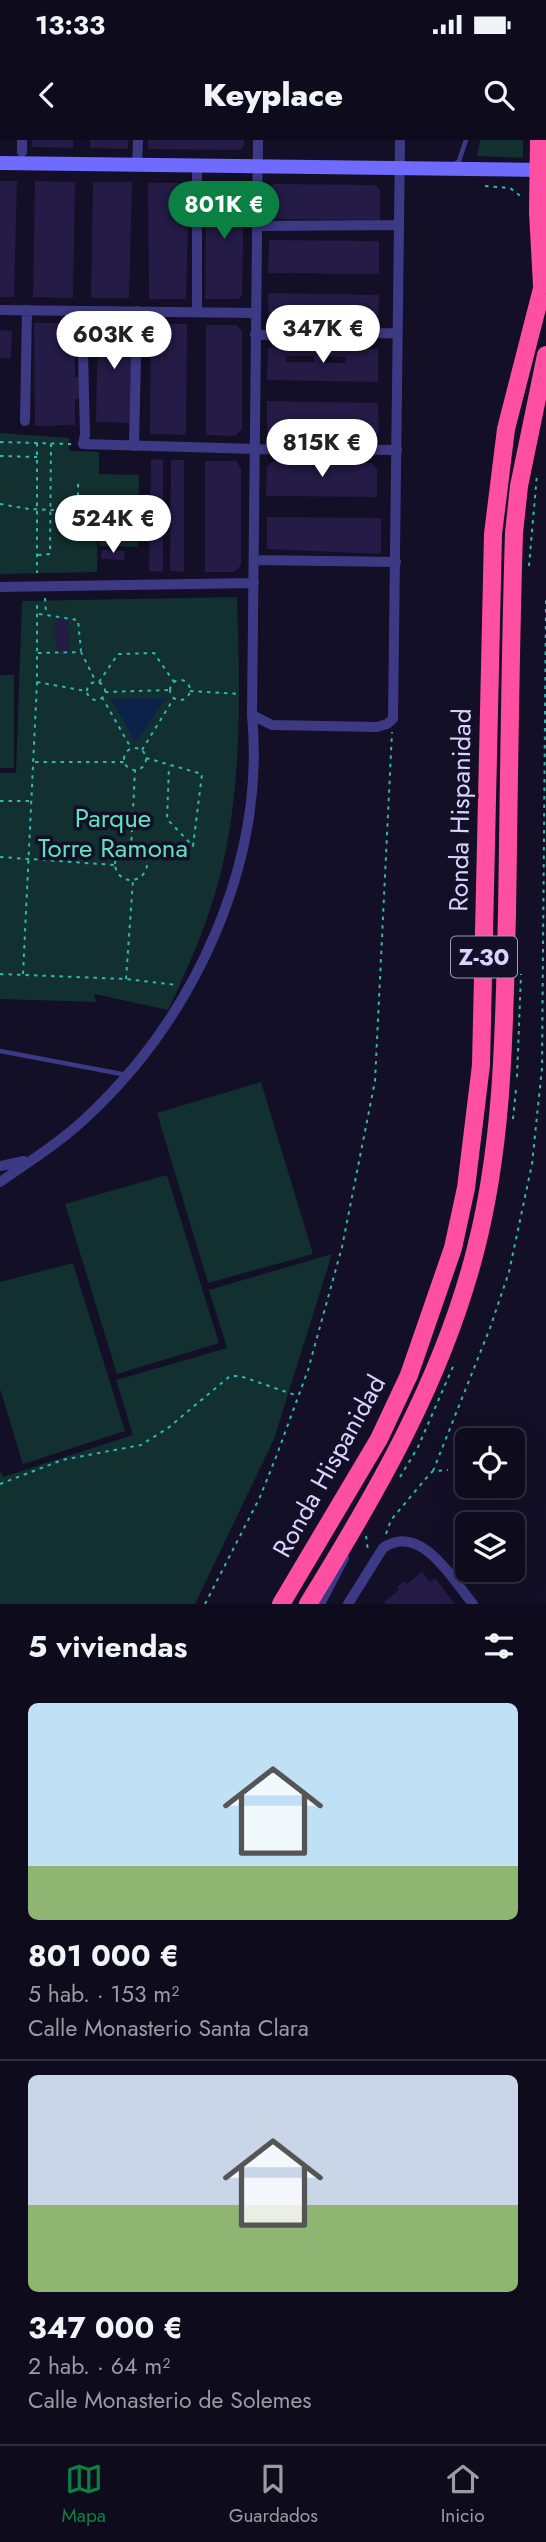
<!DOCTYPE html>
<html lang="es">
<meta charset="utf-8">
<style>
body{margin:0;font-family:Jost,sans-serif;background:#1c1929;color:#f1f3f6;height:100vh;display:flex;flex-direction:column;font-size:26px;white-space:nowrap}
*{box-sizing:border-box;margin:0}
p{font-size:23px;color:#9b9ba3}
.icon{flex:none;width:38px;height:38px;fill:none;stroke:currentColor;stroke-width:2;stroke-linecap:round;stroke-linejoin:round}
.map{position:relative;height:1464px;overflow:hidden}
.details{display:flex;flex-direction:column;background:#0e0b1c;flex:1}
.details>*{flex:none}
.buttons{position:absolute;left:455px;top:1288px;display:grid;gap:14px}
.buttons a{display:grid;place-items:center;width:70px;height:70px;border-radius:10px;background:#0e0b1c;box-shadow:0 7px 28px #0002,0 0 0 2px #2e2b3b;font-size:35px}
.price{position:absolute;translate:-50% -60px;padding:0 16px;border-radius:24px;background:#fff;color:#222;font-size:23px;line-height:46px;filter:drop-shadow(0 2px 4px #0008)}
.price::after{content:'';position:absolute;left:50%;top:42px;width:21px;height:16px;margin-left:-10px;background:inherit;clip-path:polygon(0 0,100% 0,50% 100%)}
.price.on{background:#0b8043;color:#fff}
ul{padding:0;list-style:none}
li{display:grid;align-content:center;gap:14px;height:371px;padding:0 28px}
li+li{border-top:2px solid #2e2b3b}
li span{display:grid;place-items:center;height:217px;border-radius:10px;color:#555}
li>.icon{margin-inline-start:auto}
span .icon{width:126px;height:126px;fill:#fffc;stroke-width:1}
li b{font-size:30px}
h2{display:flex;justify-content:space-between;align-items:center;height:84px;padding:0 28px;font-size:30px}
.status{display:flex;justify-content:space-between;align-items:center;height:49px;padding:0 35px;background:#0e0b1c;direction:ltr}
.status svg{height:19px;fill:currentColor}
header{display:flex;justify-content:space-between;align-items:center;height:91px;padding:0 28px;background:#0e0b1c;font-size:32px;font-weight:800}
.tab-bar{display:flex;justify-content:space-around;align-items:center;height:98px;border-top:2px solid #2e2b3b;background:#0e0b1c;font-size:19px;color:#9b9ba3}
.tab-bar a{display:grid;justify-items:center;gap:4px}
.tab-bar .on{color:#0b8043}
.map>svg:first-child{display:block}
.green{fill:#12302f}
.water{fill:#0c2248}
.building{fill:#241b47;fill-rule:evenodd}
.lines{fill:none;stroke-linecap:round;stroke-linejoin:round}
.path{stroke:#2fb8b0;stroke-width:2;stroke-dasharray:3.5 5;stroke-linecap:butt}
.lane{stroke:#3d3a85;stroke-width:4.5}
.street{stroke:#3d3a85;stroke-width:10}
.secondary{stroke:#6f6bff;stroke-width:14}
.highway{stroke:#ff4fa3;stroke-width:18}
.labels{text-anchor:middle;stroke-width:7;stroke-linejoin:round;paint-order:stroke}
.shield{fill:#130f26;stroke:#9e99be;stroke-width:2}
.shield-label{font-size:24px;font-weight:bold;fill:#d9d4ff}
.street-label{font-size:26px;fill:#d9d4ff;stroke:#130f26}
.park-label{font-size:26px;fill:#5fe0c0;stroke:#130f26}
</style>
<div class="status"><b>13:33</b><svg viewBox="0 0 49 12"><path d="M0 12V9h3v3zM5 12V6h3v6zM10 12V3h3v9zM15 12V0h3v12zM26 1h20v11H26zM47 4h2v5h-2z"/></svg></div>
<header><svg class="icon" aria-label="back" viewBox="0 0 24 24"><path d="M15 5l-7 7 7 7"/></svg>Keyplace<svg class="icon" aria-label="search" viewBox="0 0 24 24"><circle cx="10" cy="10" r="6"/><path d="M15 15l6 6"/></svg></header>
<div class="map">
<svg width="546" height="1464" viewBox="0 0 546 1464">
<rect width="100%" height="100%" fill="#130f26"/>
<path class="green" d="M480 0H523V18L477 16Z
M0 293 69 298V311L99 312V334L139 335 138 407 99 406 98 361 97 432 0 434Z
M237 457C240 551 243 648 219 740 207 785 188 828 168 870L94 854 96 862 0 859V633H16L22 461Z
M0 535H14V628H0Z
M261 942 313 1114 208 1143 157 973Z
M167 1035 219 1203 117 1234 65 1064Z
M332 1114 274 1299 195 1464H0V1330L3 1337 133 1295 116 1240 227 1208 209 1150Z
M73 1123 125 1291 23 1324 0 1249V1142Z"/>
<path class="water" d="M166 558 136 603 111 559Z"/>
<path class="building" d="M32 0H73V8L32 7Z
M90 0H128V9L90 8Z
M148 0H244V6L240 10 148 9Z
M0 41H17L14 157H0Z
M35 41 75 42 73 158 33 157Z
M93 42H132L129 158H91Z
M148 43H189L186 159H149Z
M206 43 240 44 244 48 242 155 238 159H205Z
M273 44 376 45 380 50V80L269 79V49Z
M269 100 379 101V134L268 133Z
M268 153 379 155 378 188 269 187ZM292 167H318V174H292ZM328 167H355V175L328 174Z
M98 179 133 180 130 283 96 282Z
M34 183H75V237H83V258L75 259V285L35 286Z
M151 184H187L186 295 150 294Z
M206 185H236L242 191V289L235 296 206 295Z
M0 190 12 191 11 218H0Z
M268 208 378 209V242L267 240ZM286 216H314V222H286ZM324 216 346 217V223H324Z
M267 261 378 263 379 293 373 297 272 296 267 292Z
M151 319 163 320V432L149 431Z
M171 320H184V432L170 431Z
M205 321H236L241 328V425L234 432H205Z
M273 321 372 323 377 329V357L266 356 267 327Z
M267 377 381 378V414L267 409Z
M102 410 125 411 124 420 101 419Z
M68 478 69 512H57L54 486H56V479Z
M422 1432 430 1442 435 1438 455 1464H386L384 1462 399 1450 397 1447 405 1441 407 1444Z"/>
<g class="lines">
<path class="path" d="M485 46 510 48 523 58
M0 302 71 304
M37 303V433
M0 316 37 317
M0 364 29 369 78 371V342
M78 372V388
M38 415 50 414 51 303
M529 426 537 334
M45 458 46 474
M39 474 78 480 81 511
M38 513 81 512 96 542
M170 550a10 10 0 1 1 20 0a10 10 0 1 1-20 0Z
M87 551a9 9 0 1 1 18 0a9 9 0 1 1-18 0Z
M37 542 86 551
M99 542 118 514 154 513 174 542
M190 551 240 554
M105 552 170 550
M102 557 131 608
M124 619a11 11 0 1 1 22 0a11 11 0 1 1-22 0Z
M142 610 174 558
M146 618 202 634 193 706 167 679 169 626
M35 622H125
M0 661H29
M115 724a16 16 0 1 1 32 0a16 16 0 1 1-32 0Z
M131 709 135 630
M0 717 115 725
M0 834 126 839 177 845
M23 834 37 542V461
M126 839 133 740
M517 937 521 834
M513 979 516 949
M433 1331 490 1188 509 1132 532 1024 542 928 546 460
M400 1337 418 1307 455 1222
M0 1344 62 1320 141 1305 168 1288 230 1236H240L298 1256
M386 1394 391 1380 428 1336 433 1331 448 1330
M366 1396 368 1411
M205 1464 260 1357 276 1317 308 1230 342 1107 375 941 392 592"/>
<path class="lane" d="M453 25 459 21 466 0
M0 911 127 935"/>
<path class="street" d="M22 12V0
M137 25 138 0
M197 25V172
M257 86 398 85
M0 170 256 173
M82 171 85 295 83 304 255 309 397 310
M255 195 396 193
M25 281 27 170
M134 306 137 171
M254 420 396 422
M0 447 254 443
M252 575 272 585 377 587 387 584 393 579 400 0
M0 1026 24 1021
M0 1042C30 1021 62 1001 89 975 195 875 266 723 252 575L258 0
M320 1464 344 1418
M348 1464 383 1408C421 1382 452 1439 473 1464"/>
<path class="secondary" d="M0 23 546 30"/>
<path class="highway" d="M539 0 538 72 542 145
M281 1464 379 1299 409 1235 453 1108 466 1048 481 925 493 394 506 289 546 133
M308 1464C377 1352 442 1240 475 1112 504 1001 504 887 507 773 509 647 510 520 514 393L519 346 546 215"/>
</g>
<g class="labels">
<rect class="shield" x="451" y="796.5" width="66" height="41" rx="5"/>
<g class="shield-label">
<text x="484" y="825">Z-30</text>
</g>
<g class="street-label">
<text transform="translate(460 670) rotate(-89)" y="9">Ronda Hispanidad</text>
<text transform="translate(329 1326) rotate(-61)" y="9">Ronda Hispanidad</text>
</g>
<g class="park-label">
<text x="113" y="687">Parque<tspan x="113" dy="30">Torre Ramona</tspan></text>
</g>
</g>
</svg>
<div class="buttons">
<a><svg class="icon" aria-label="locate" viewBox="0 0 24 24"><circle cx="12" cy="12" r="6"/><path d="M12 2v4M12 18v4M2 12h4M18 12h4"/></svg></a>
<a><svg class="icon" aria-label="layers" viewBox="0 0 24 24"><path d="M12 4l9 5-9 5-9-5zM3 14l9 5 9-5"/></svg></a>
</div>
<b class="price on" style="left:224px;top:101px">801K €</b>
<b class="price" style="left:323px;top:225px">347K €</b>
<b class="price" style="left:114px;top:231px">603K €</b>
<b class="price" style="left:322px;top:339px">815K €</b>
<b class="price" style="left:113px;top:415px">524K €</b>
</div>
<section class="details">
<h2>5 viviendas<svg class="icon" aria-label="filters" viewBox="0 0 24 24"><path d="M4 7h16M4 17h16"/><circle cx="9" cy="7" r="2"/><circle cx="15" cy="17" r="2"/></svg></h2>
<ul>
<li><span style="background:linear-gradient(#bfe0f5 75%,#8fb573 0)"><svg class="icon" aria-label="home" viewBox="0 0 24 24"><path d="M3 11l9-7 9 7M6 9v11h12V9"/></svg></span><div><b>801 000 €</b><p>5 hab. · 153 m²</p><p>Calle Monasterio Santa Clara</p></div></li>
<li><span style="background:linear-gradient(#c9d6e8 60%,#8fb573 0)"><svg class="icon" aria-label="home" viewBox="0 0 24 24"><path d="M3 11l9-7 9 7M6 9v11h12V9"/></svg></span><div><b>347 000 €</b><p>2 hab. · 64 m²</p><p>Calle Monasterio de Solemes</p></div></li>
</ul>
</section>
<nav class="tab-bar">
<a class="on"><svg class="icon" aria-label="map" viewBox="0 0 24 24"><path d="M3 6l6-2 6 2 6-2v14l-6 2-6-2-6 2zM9 4v14M15 6v14"/></svg>Mapa</a>
<a><svg class="icon" aria-label="saved" viewBox="0 0 24 24"><path d="M7 4h10v16l-5-4-5 4z"/></svg>Guardados</a>
<a><svg class="icon" aria-label="home" viewBox="0 0 24 24"><path d="M3 11l9-7 9 7M6 9v11h12V9"/></svg>Inicio</a>
</nav>
